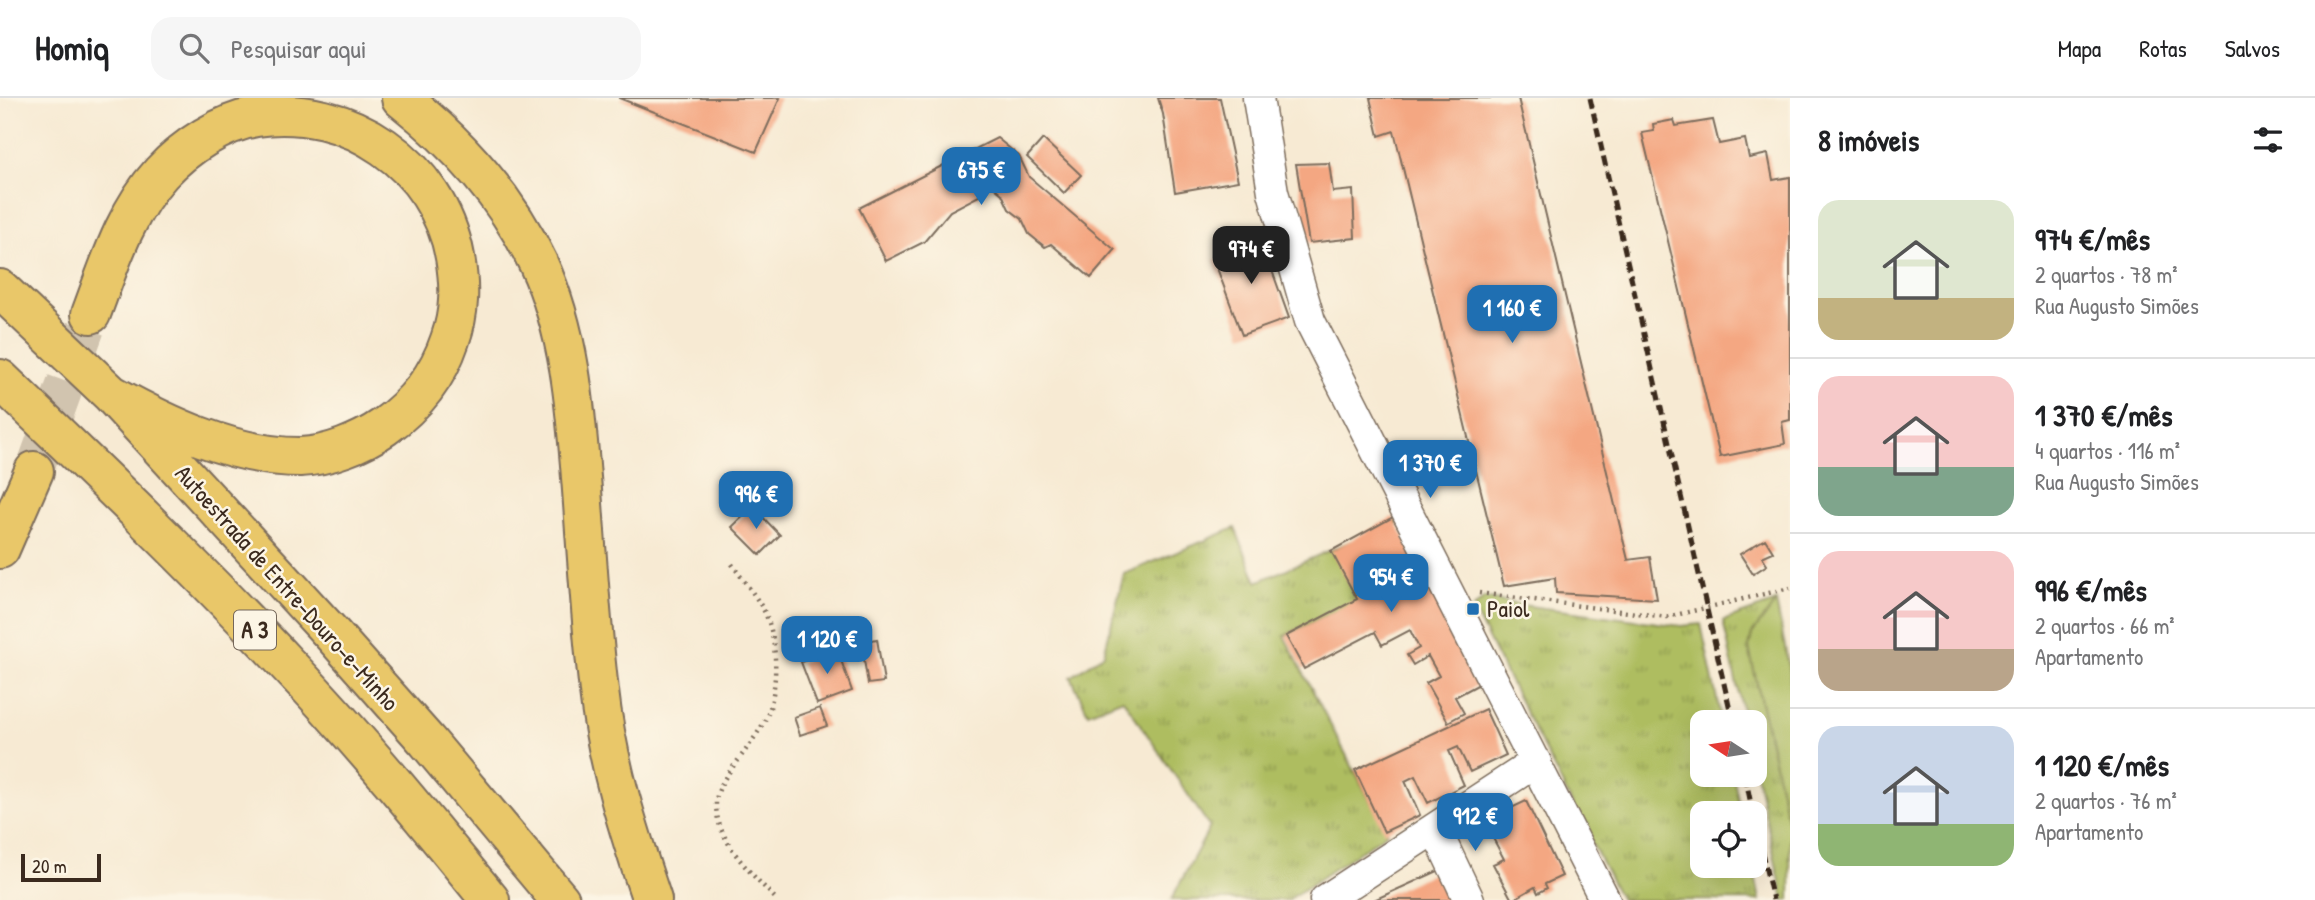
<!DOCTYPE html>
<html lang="pt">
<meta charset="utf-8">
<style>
body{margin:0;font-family:"Patrick Hand",sans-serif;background:#f6f6f6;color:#202124;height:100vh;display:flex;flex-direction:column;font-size:26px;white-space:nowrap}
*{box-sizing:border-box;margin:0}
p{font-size:23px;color:#757577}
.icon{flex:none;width:38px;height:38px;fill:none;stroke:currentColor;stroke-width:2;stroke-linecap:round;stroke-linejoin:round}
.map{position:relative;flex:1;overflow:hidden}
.details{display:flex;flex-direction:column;background:#fff;width:525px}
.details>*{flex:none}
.needle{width:46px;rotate:282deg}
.controls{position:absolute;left:1690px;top:612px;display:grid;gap:14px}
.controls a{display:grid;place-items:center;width:77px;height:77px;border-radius:14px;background:#fff;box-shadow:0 7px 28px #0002;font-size:35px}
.scale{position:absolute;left:21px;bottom:18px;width:80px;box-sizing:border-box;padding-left:7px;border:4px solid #3b2a1e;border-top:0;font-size:19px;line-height:24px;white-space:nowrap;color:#3b2a1e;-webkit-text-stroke:5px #fcf5e5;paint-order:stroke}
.price{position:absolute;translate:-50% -60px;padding:0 16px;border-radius:14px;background:#1f6fb2;color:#fff;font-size:23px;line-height:46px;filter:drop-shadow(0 2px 4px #0008)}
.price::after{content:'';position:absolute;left:50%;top:42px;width:21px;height:16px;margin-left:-10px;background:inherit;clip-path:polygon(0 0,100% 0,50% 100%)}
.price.selected{background:#222;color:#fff}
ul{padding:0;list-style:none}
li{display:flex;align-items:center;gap:21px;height:175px;padding:0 28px}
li+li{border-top:2px solid #e0e0e0}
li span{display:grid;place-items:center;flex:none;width:196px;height:140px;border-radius:21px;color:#555}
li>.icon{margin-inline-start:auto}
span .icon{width:84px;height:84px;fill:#fffc;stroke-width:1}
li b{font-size:30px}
h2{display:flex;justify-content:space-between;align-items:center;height:84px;padding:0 28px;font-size:30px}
header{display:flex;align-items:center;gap:42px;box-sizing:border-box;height:98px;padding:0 35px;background:#fff;border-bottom:2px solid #e0e0e0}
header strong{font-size:33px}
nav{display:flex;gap:38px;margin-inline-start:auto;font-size:24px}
.search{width:490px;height:63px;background:#f6f6f6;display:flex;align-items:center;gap:18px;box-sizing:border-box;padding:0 24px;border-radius:21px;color:#757577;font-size:26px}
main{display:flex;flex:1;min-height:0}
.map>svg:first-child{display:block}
.grass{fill:url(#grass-tufts);stroke:#74743f;stroke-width:2}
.green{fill:#aebd60;stroke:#74743f;stroke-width:2}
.building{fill:#f4a782}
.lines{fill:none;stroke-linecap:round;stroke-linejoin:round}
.highway-tunnel{stroke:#d1c4af;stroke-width:38;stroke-dasharray:38 19;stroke-linecap:butt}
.minor-casing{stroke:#7d6d5d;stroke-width:33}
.highway-casing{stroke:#7d6d5d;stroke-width:42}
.path{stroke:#7d6d5d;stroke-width:4.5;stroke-dasharray:2 5;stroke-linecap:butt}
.minor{stroke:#fff;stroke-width:30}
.highway{stroke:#e9c769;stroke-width:38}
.rail{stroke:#3b2a1e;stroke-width:5;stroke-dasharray:10 5;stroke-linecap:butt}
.poi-dot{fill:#1f6fb2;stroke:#fcf5e5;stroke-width:2.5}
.labels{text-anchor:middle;stroke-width:5;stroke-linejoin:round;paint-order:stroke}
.shield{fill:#fcf5e5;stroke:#75675a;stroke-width:2}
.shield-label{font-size:23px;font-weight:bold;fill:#3b2a1e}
.street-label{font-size:24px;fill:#3b2a1e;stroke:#fcf5e5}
.poi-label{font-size:24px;fill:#3b2a1e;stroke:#fcf5e5;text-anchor:start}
</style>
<header>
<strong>Homiq</strong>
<div class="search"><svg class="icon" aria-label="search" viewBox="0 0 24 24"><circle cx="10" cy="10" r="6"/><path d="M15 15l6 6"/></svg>Pesquisar aqui</div>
<nav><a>Mapa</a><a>Rotas</a><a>Salvos</a></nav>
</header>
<main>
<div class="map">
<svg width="1790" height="802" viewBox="0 0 1790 802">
<defs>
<pattern id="grass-tufts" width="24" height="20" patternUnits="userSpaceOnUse" patternTransform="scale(1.75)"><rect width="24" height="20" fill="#aebd60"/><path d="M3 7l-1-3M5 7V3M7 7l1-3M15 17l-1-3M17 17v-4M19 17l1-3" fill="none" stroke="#8f9a4f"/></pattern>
</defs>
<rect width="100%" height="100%" fill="#fcf5e5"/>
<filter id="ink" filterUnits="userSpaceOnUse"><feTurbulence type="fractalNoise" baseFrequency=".0143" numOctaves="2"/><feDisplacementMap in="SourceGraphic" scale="14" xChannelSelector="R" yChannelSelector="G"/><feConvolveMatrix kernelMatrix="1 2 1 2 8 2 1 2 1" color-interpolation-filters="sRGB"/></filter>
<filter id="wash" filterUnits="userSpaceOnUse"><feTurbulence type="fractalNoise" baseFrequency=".00686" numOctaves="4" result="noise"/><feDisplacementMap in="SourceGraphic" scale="28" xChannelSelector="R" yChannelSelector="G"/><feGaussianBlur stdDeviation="1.57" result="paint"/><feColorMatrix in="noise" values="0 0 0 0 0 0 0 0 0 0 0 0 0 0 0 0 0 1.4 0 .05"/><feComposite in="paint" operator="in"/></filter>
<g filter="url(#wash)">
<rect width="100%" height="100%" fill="#f7ead3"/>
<path class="grass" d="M1400 422 1360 501 1284 538 1387 735 1288 802H1171L1210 729 1123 601 1088 615 1071 579 1104 556 1124 476 1235 430 1257 484Z
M1484 500 1521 507 1681 528 1701 526 1722 625H1703V677H1733L1741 716H1703V768H1753L1760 802H1621L1473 511Z
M1776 504 1752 536 1749 550 1790 733V802H1784L1755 671V625H1745L1723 523Z"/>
<path class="green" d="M1776 504 1790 574V733L1749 550 1752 536Z"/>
<g id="blocks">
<path class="building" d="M619 0H780L756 54Z
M1158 0H1220L1238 83 1175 94 1163 16Z
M1370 0H1518L1628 462 1650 459 1657 501 1556 495 1555 480 1504 488 1394 33 1379 38Z
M1674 22 1676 28 1713 22 1719 46 1745 41 1749 60 1768 56 1773 82 1790 79V322L1782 324 1785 346 1720 359 1642 35 1654 33 1653 26Z
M997 40 1019 58 1029 79 1115 152 1091 180 1051 146 1045 149 1029 136 1022 121 1009 111 1002 96 990 86 979 98 950 113 924 144 886 163 859 110Z
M1043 41 1081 77 1064 95 1027 59Z
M1329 65 1333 94 1353 92 1355 140 1309 145 1296 66Z
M1259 136 1289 220 1242 237 1214 162 1236 153 1233 145Z
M753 409 780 437 760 457 732 429Z
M1393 419 1483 584 1455 599 1464 615 1448 624 1426 585 1439 578 1428 558 1413 567 1407 557 1419 550 1410 532 1382 547 1375 534 1304 571 1286 538 1357 501 1331 453Z
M1765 441 1773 454 1762 459 1767 467 1753 476 1740 456Z
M877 541 884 584 868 586 861 544Z
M837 551 852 593 817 606 801 564Z
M820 610 827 628 800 637 794 619Z
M1485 611 1506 657 1470 674 1458 649 1449 653 1464 687 1428 705 1415 678 1405 683 1420 717 1384 734 1355 672Z
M1526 703 1562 778 1545 786 1547 790 1538 795 1535 789 1512 802 1493 766 1504 761 1484 723Z
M1451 767 1468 802H1374Z"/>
</g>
</g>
<g filter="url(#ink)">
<use href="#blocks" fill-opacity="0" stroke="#7d6d5d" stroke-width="2"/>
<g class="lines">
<path class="highway-tunnel" d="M34 373 91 216"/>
<g class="minor-casing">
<path id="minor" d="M1258 0 1273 94 1310 223 1605 802
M1435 730 1469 802
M1325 802 1536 664"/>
</g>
<g class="highway-casing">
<path id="highway" d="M401 0C458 45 507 99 538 165 571 236 576 316 582 392 587 459 591 526 599 593 607 665 629 734 652 802
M0 191 111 296 332 536 427 643 560 802
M91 216C109 168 125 114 161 75 185 49 221 25 256 19 348 5 438 66 455 159 460 188 460 214 450 242 438 278 415 307 384 329 361 345 328 358 300 359 234 359 167 327 111 296
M0 281C97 374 194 467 286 565 358 640 424 721 490 802
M0 451 34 373"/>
</g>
<path class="path" d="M732 466C742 481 754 495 763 511 777 537 778 578 771 606 767 623 755 639 745 653 735 667 717 686 716 704 715 743 753 777 777 802
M1479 495 1667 519 1790 490"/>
<use href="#minor" class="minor"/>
<use href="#highway" class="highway"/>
<path class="rail" d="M1590 0 1733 625
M1745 677 1753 716
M1755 724 1773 802"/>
</g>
</g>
<rect class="poi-dot" x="1466" y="504" width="14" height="14" rx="3.5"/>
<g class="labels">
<rect class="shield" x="234" y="512.5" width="42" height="39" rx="5"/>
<g class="shield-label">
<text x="255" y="540">A 3</text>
</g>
<g class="street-label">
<text transform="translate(287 490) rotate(48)" y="8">Autoestrada de Entre-Douro-e-Minho</text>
</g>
<g class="poi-label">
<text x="1487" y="519">Paiol</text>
</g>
</g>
</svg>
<div class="controls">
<a><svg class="needle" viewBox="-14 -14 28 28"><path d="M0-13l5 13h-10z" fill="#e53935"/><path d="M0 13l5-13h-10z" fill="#757577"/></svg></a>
<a><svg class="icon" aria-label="locate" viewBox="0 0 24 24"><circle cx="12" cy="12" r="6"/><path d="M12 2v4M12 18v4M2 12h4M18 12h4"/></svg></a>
</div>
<div class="scale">20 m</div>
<b class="price" style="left:981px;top:109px">675 €</b>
<b class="price selected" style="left:1251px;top:188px">974 €</b>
<b class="price" style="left:1512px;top:247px">1 160 €</b>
<b class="price" style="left:1430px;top:402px">1 370 €</b>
<b class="price" style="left:756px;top:433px">996 €</b>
<b class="price" style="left:1391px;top:516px">954 €</b>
<b class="price" style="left:827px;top:578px">1 120 €</b>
<b class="price" style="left:1475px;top:755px">912 €</b>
</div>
<section class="details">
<h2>8 imóveis<svg class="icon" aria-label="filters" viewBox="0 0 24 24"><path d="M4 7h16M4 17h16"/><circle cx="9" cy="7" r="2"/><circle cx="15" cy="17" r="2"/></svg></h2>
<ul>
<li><span style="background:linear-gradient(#dfe7d0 70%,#c2b280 0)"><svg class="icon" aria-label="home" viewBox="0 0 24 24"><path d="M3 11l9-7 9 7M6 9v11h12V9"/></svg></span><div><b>974 €/mês</b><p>2 quartos · 78 m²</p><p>Rua Augusto Simões</p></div></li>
<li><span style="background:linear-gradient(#f6c9c9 65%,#7fa58c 0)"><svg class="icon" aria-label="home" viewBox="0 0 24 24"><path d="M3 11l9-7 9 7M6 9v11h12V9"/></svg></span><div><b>1 370 €/mês</b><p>4 quartos · 116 m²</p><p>Rua Augusto Simões</p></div></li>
<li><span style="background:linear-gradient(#f6c9c9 70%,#b9a48a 0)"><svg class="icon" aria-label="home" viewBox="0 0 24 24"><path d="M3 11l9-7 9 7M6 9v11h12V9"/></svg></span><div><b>996 €/mês</b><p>2 quartos · 66 m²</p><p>Apartamento</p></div></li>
<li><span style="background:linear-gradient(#c9d6e8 70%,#8fb573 0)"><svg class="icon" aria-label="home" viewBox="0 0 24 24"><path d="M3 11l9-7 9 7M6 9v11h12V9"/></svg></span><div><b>1 120 €/mês</b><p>2 quartos · 76 m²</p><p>Apartamento</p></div></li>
</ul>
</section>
</main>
